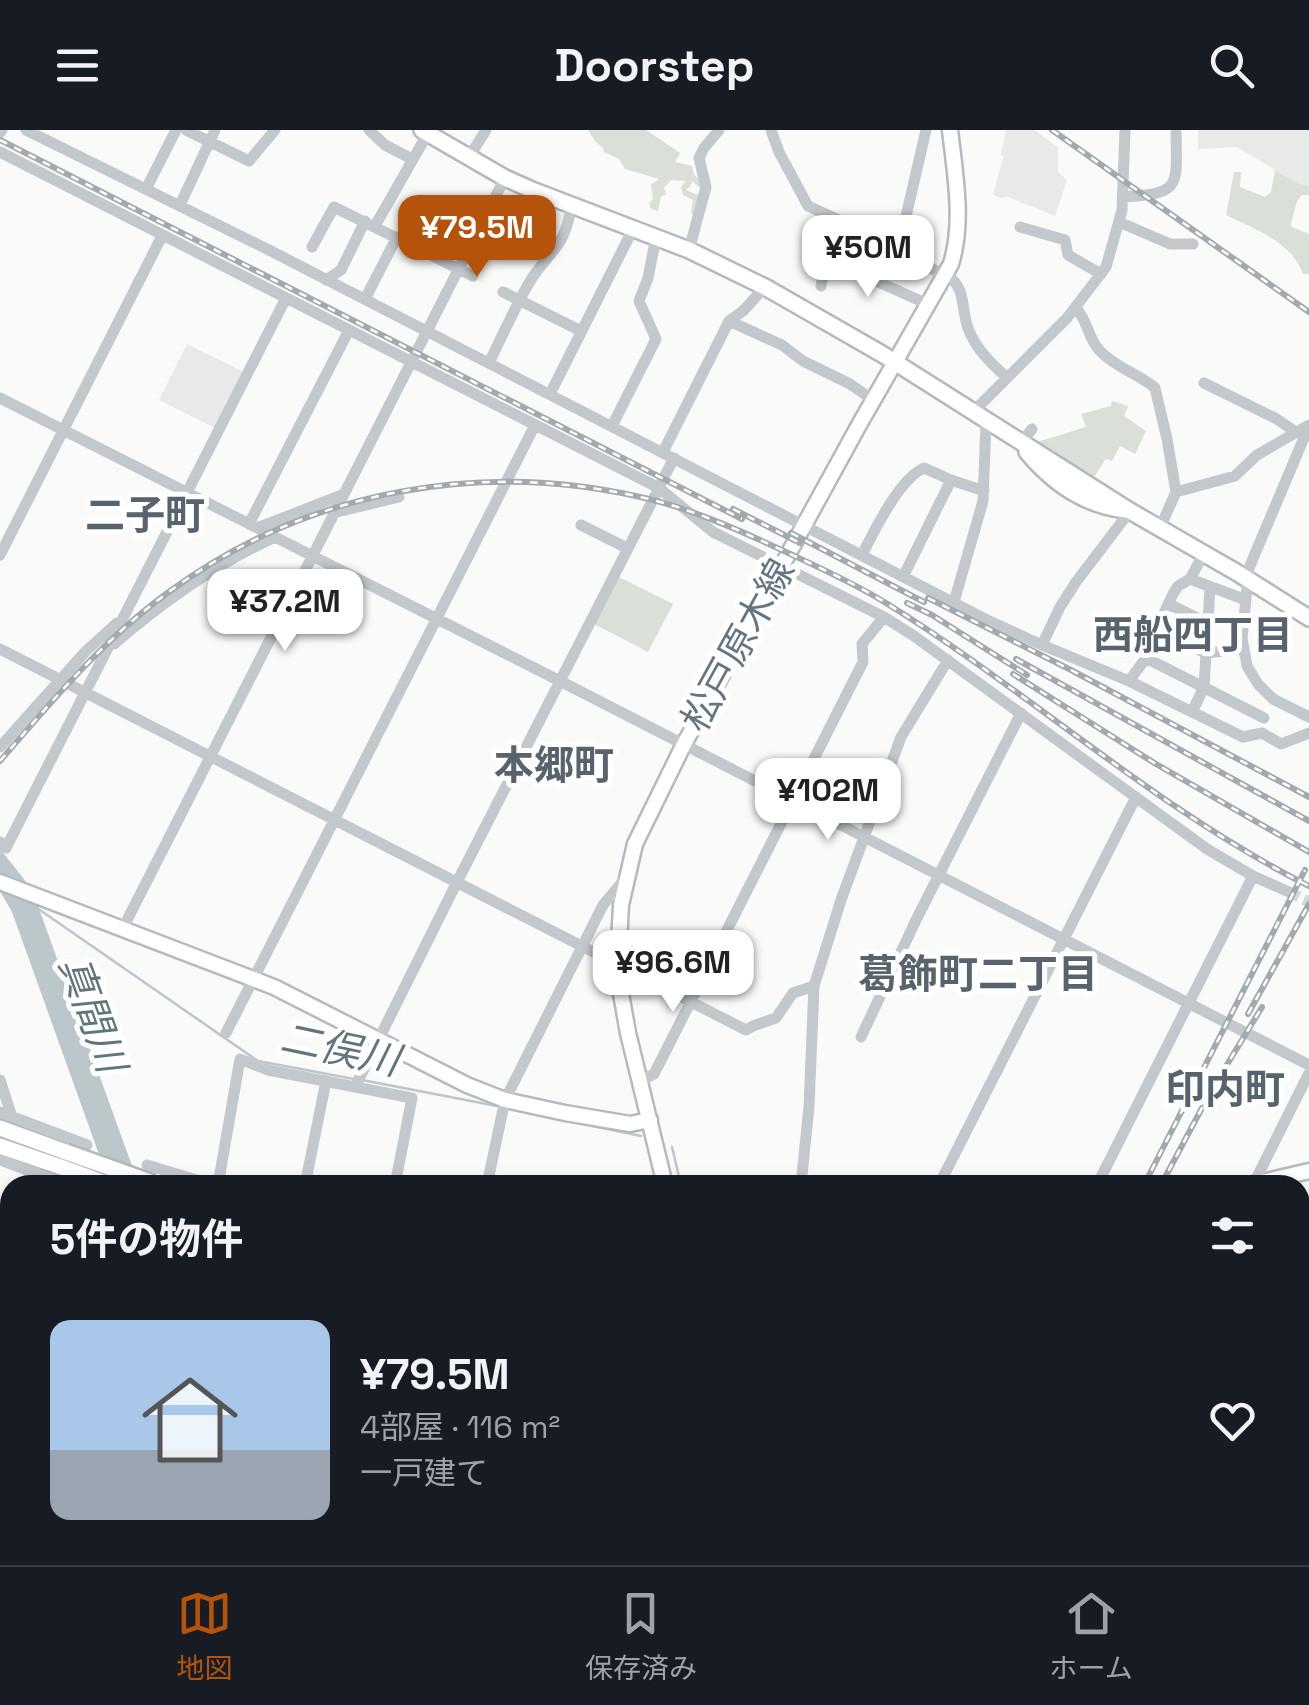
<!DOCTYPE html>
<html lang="ja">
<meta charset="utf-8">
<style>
body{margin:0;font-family:"Space Grotesk","Noto Sans JP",sans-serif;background:#20242c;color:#f1f3f6;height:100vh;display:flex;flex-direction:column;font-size:38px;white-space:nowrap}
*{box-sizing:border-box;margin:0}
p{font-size:32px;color:#9ea1a6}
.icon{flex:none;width:55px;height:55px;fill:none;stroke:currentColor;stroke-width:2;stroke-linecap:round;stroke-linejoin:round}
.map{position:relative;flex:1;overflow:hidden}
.sheet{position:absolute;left:0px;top:1045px;width:1310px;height:390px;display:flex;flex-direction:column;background:#171b24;border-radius:30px 30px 0 0;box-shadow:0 5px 15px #0003}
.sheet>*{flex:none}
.price{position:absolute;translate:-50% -85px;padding:0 22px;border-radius:20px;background:#fff;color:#222;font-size:32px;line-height:65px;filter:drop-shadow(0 2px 5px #0008)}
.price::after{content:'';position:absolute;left:50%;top:60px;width:30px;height:22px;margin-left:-15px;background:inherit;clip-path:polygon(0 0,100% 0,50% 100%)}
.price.on{background:#b45309;color:#fff}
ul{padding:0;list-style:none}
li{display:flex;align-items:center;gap:30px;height:250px;padding:0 50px}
li span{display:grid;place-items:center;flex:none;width:280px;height:200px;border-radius:20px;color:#555}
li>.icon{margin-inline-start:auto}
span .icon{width:120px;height:120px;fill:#fffc;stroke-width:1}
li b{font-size:42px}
h2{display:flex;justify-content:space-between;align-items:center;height:120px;padding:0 50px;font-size:42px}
header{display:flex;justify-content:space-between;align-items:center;height:130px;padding:0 50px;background:#171b24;font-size:45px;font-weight:800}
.dock{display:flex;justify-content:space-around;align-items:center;height:140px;border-top:2px solid #363941;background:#171b24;font-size:28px;color:#9ea1a6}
.dock a{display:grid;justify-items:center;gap:5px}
.dock .on{color:#b45309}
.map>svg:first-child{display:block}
.built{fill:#e8e9e9}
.green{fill:#dadfd7}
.water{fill:#bbc7cb}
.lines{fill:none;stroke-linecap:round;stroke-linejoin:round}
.stream{stroke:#bbc7cb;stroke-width:2.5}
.minor-tunnel{stroke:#d5d9db;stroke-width:11;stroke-dasharray:11 5.5;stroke-linecap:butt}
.major-casing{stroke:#b5babe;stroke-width:19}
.highway-casing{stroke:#b4b9bd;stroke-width:20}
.minor{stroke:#c3c8cc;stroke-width:11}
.major{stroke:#fff;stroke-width:14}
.highway{stroke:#fff;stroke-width:15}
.rail-casing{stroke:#a2aab0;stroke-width:6}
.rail{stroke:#fff;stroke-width:2.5;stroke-dasharray:8;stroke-linecap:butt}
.highway-bridge-casing{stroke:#b4b9bd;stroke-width:20;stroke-linecap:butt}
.highway-bridge{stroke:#fff;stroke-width:15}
.labels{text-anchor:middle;stroke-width:10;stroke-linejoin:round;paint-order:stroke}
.street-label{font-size:38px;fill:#657683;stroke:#fff}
.neighbourhood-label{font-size:40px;font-weight:bold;fill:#57646e;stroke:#fff}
.water-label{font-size:40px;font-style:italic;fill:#60757c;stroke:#fff}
</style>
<header><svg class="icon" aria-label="menu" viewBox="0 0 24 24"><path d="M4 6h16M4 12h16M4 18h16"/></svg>Doorstep<svg class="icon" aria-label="search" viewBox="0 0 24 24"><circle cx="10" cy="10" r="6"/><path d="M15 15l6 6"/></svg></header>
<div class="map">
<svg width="1309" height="1435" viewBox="0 0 1309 1435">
<rect width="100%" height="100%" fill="#fafaf8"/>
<path class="built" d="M1006 0H1034L1058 17V42L1067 50 1055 86 1008 67 1000 68 993 64 1004 26 1001 25Z
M1198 0H1309V56L1299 54 1237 17 1198 19Z
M187 214 244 242 215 298 159 270Z"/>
<path class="green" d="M588 0H646L680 23 675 32 692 36 694 45 700 49V58L692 51 690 57 686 60 698 65 699 68 693 85 691 83 693 70 683 65 681 57 686 51 671 50 664 58 666 65 661 66 658 81 651 79 649 73 653 69 651 55 659 49 625 39 619 29 604 22 603 18 595 11Z
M1275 40 1299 54 1309 56V65H1302L1297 71 1291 94 1292 97 1309 104V144H1303C1291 111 1258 101 1226 85L1234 42H1241L1240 57 1265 67 1271 62Z
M1112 271 1128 276 1124 286 1146 301 1135 324 1120 316 1112 331 1106 329 1094 347 1037 312 1086 297 1081 284 1111 276Z
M619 447 673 474 648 522 594 494Z"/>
<path class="water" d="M0 719 24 749 38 776 139 1055H110L12 782 0 761Z"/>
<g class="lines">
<path class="stream" d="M37 778 258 931 354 949
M362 950 497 976
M510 979 641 1006
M672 1017 681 1055
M1300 1186 1309 1191"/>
<path class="minor-tunnel" d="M1289 762 1309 772"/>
<g class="major-casing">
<path id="major" d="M0 752 274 857 467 955 505 970 565 983 630 994 650 990
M665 1055 628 903 620 858 618 833 621 775 635 714 683 616 859 295 951 134C964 91 955 44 950 0
M1249 1055 1309 1041
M366 1435 384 1425"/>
</g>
<g class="highway-casing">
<path id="highway" d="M422 0 505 48 532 60 689 120 765 157 882 224 1130 381 1236 442 1309 488
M1027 322C1053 353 1086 376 1126 380
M0 998 66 1022
M0 1016 61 1037
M1134 1425 1162 1435
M1183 1425 1211 1435"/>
</g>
<path class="minor" d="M26 0 271 121 987 490 1042 515 1129 551 1243 607 1262 603 1281 614 1309 603
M186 0 249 31 275 0
M369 0 385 15 412 29
M771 0 779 22 808 76 909 122
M926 0 904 95C904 126 920 132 945 146
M0 3 2 0
M0 22 659 358 713 402 884 487 914 506 1207 719 1253 746 1289 762
M469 27 486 0
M146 59 176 0
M1123 67C1181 64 1177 57 1176 3
M180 75 215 0
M1119 92 1170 114H1193
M375 96 428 3
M1020 97 1065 110 1068 125 1101 144
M312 117 334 77 473 146
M689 120 706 57 699 28 704 18 719 0
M829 130 923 172
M946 144C969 160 959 180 970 203 978 221 992 234 1006 247
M326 150 341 140 365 91
M821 156C824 134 836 114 846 95
M503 162 581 201
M365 169 397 107
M1076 178C1088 191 1088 209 1100 221 1116 238 1139 244 1155 258L1167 309 1176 362 1160 398
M729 191 782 215 803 231 850 254 873 270
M489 233C502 206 514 179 529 153 548 120 565 121 571 76
M1204 253 1275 288 1296 302
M550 264 633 99
M0 268 560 551 1309 935
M972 283 1067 188 1106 137 1122 80 1125 0
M612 296 656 209 639 171 648 148 656 107
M1309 296 1249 438 1242 508 1247 536 1258 554 1273 569 1309 587
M1025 308 1032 299
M663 322 729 191 743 181 765 157
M661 353 674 328
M1176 362 1235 346 1257 325 1309 295
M333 383 399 367
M249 394 346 206
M581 395 625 417
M257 398 342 365
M0 425 162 106
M862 425C874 401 900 348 924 338L951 350 984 361
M904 445 951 350
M1190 449 1246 470
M954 472 983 371 986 292
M1169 474 1207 493
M1161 502 1206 523 1243 519
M114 514C163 472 216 434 275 407
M1042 515 1060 477 1076 452 1130 381
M0 519 746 900 753 896 776 888 793 863 814 856
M1146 528 1264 588
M1129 551 1146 528 1161 502 1163 485 1173 464 1178 456 1190 449 1204 423
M1192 582 1204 557 1210 457
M0 617 86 521 117 493
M0 712 6 718 286 168
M123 798 505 48
M226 903 535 295
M861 907 917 788 1021 583
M0 950 12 987
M640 951 654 944 863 532 862 514 884 487
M355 957 457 752 659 358
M0 982 87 1015
M0 1030 67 1055
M147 1035 213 1055
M218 1055 240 929 268 940 412 968 395 1055
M305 1055 326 951
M487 1055 505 970 603 775 625 749
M801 1055 809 977 814 856 841 770 901 607 948 530
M939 1055 1136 667
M1097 1055 1253 746
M1253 1055 1309 943
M1300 1180 1309 1184
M0 1215 10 1211
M1300 1234 1304 1230 1309 1232
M1300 1249 1309 1282
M0 1352 3 1362 2 1435
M1300 1406 1309 1404
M434 1425 438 1435
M758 1425 786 1435
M784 1425 804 1435
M836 1425 837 1435
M1071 1425 1075 1435
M1095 1425 1123 1435
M1222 1425 1250 1435
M323 1435 325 1425
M1008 1435 1010 1425
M1289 1435 1291 1425"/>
<use href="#major" class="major"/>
<use href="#highway" class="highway"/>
<g class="rail-casing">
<path id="rail" d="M1052 0 1309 182
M0 10 742 389
M733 379 800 413
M791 403 924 472
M928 468 1071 540 1309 667
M907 473 932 485 1027 545
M1016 529 1309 691
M1013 544 1156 634 1309 722
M0 631C51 572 102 511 166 464 307 359 486 327 657 371 701 383 743 402 784 421 818 437 854 453 886 473 1030 562 1156 679 1309 756
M1248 884 1309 774
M1144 1055 1305 740
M1161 1055 1211 961 1262 877
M995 1435 998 1425"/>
</g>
<use href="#rail" class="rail"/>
<g class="highway-bridge-casing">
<path id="highway-bridge" d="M66 1022 153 1053
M61 1037 110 1055"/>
</g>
<use href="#highway-bridge" class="highway-bridge"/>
</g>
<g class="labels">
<g class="street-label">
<text transform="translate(738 515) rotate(-61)" y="13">松戸原木線</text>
</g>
<g class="neighbourhood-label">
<text x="145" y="399">二子町</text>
<text x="1193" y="519">西船四丁目</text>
<text x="554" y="649">本郷町</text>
<text x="978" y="858">葛飾町二丁目</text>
<text x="1225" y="973">印内町</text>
</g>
<g class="water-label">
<text transform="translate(93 884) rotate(70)" y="14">真間川</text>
<text transform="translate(340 919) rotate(12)" y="14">二俣川</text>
</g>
</g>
</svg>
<b class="price on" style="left:477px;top:150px">¥79.5M</b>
<b class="price" style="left:868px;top:170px">¥50M</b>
<b class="price" style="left:285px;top:524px">¥37.2M</b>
<b class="price" style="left:828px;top:713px">¥102M</b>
<b class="price" style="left:673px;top:885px">¥96.6M</b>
<section class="sheet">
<h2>5件の物件<svg class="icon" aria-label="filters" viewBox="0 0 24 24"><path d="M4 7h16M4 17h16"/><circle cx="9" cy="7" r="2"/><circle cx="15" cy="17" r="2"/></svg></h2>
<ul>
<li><span style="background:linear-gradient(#a9c7e8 65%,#9aa5b1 0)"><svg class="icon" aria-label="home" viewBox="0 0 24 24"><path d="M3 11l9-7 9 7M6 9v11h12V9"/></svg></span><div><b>¥79.5M</b><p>4部屋 · 116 m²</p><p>一戸建て</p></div><svg class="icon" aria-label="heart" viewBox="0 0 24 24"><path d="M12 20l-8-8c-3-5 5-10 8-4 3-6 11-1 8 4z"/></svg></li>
</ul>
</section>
</div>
<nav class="dock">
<a class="on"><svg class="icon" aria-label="map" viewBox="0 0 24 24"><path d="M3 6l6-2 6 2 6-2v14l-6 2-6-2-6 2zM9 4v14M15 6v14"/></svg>地図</a>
<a><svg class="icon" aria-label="saved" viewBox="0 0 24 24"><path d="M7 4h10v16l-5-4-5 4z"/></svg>保存済み</a>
<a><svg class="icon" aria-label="home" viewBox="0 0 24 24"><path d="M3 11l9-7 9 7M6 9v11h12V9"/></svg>ホーム</a>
</nav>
